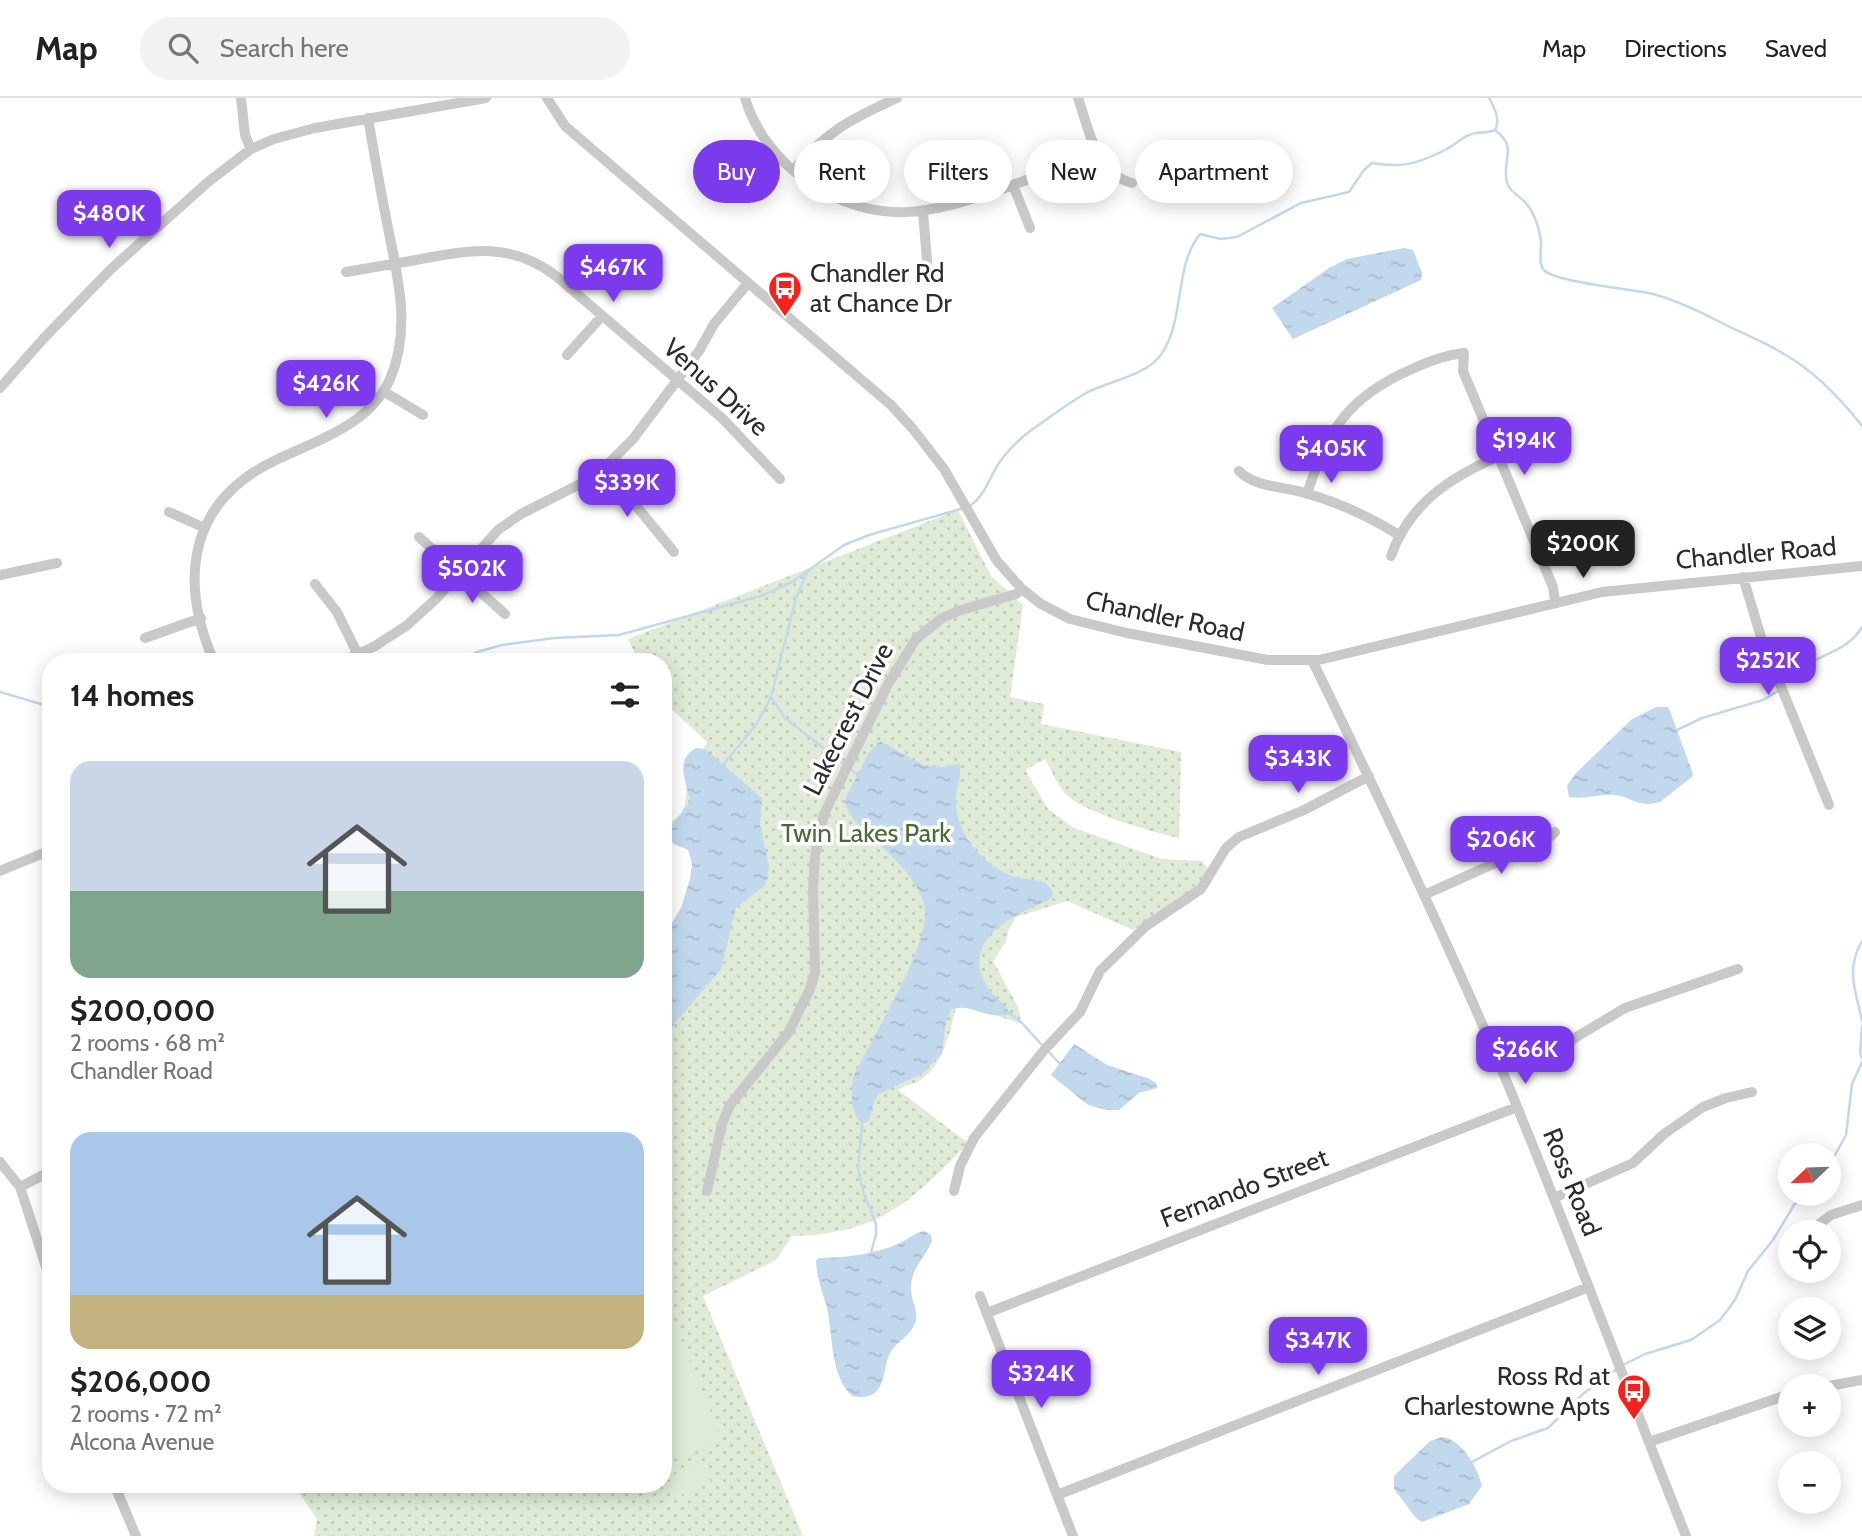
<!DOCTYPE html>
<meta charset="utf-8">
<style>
body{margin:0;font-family:Cabin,sans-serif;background:#f2f2f2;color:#222;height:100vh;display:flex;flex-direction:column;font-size:26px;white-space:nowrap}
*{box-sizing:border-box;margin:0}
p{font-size:23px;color:#767676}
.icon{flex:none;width:38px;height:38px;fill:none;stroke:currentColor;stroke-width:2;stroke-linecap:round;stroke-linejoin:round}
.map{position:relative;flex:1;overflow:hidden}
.panel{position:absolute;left:42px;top:555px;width:630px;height:840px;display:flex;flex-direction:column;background:#fff;border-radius:28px;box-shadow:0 4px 18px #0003}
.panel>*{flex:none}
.guide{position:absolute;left:693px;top:42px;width:665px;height:63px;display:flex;gap:14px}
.needle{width:46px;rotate:247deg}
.controls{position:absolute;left:1778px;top:1045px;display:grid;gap:14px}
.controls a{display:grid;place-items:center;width:63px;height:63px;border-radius:50%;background:#fff;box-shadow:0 4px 18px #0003;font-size:35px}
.price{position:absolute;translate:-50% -60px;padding:0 16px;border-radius:14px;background:#7c3aed;color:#fff;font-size:23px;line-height:46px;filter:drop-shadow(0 2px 4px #0008)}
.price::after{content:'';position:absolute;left:50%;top:42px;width:21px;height:16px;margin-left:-10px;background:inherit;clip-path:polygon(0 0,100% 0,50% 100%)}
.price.active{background:#222;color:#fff}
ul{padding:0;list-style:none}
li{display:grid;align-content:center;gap:14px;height:371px;padding:0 28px}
li span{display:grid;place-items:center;height:217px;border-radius:21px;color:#555}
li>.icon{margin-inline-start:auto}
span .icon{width:126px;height:126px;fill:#fffc;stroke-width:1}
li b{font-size:30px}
h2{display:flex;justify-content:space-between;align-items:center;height:84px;padding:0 28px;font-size:30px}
.chip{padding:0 24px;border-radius:32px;background:#fff;box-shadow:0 4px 18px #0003;font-size:24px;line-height:63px}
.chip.active{background:#7c3aed;color:#fff}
header{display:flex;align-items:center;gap:42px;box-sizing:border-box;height:98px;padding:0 35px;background:#fff;border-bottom:2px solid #e0e0e0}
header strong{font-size:33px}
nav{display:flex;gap:38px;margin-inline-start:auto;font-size:24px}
.search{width:490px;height:63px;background:#f2f2f2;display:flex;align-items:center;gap:18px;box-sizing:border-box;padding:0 24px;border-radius:38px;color:#767676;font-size:26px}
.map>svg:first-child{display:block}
.grass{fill:url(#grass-dots)}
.pitch{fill:#e0ebd7}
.water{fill:url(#water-ripples)}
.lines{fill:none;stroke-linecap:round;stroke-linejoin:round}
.stream{stroke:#c1d8ed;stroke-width:2.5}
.minor{stroke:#c9c9c9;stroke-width:10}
.labels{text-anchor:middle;stroke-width:7;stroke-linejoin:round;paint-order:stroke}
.poi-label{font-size:26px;fill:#2c2c2c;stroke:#fff;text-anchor:start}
.street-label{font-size:26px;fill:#2c2c2c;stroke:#fff}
.park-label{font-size:26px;fill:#496a36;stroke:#fff}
</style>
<header>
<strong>Map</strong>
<div class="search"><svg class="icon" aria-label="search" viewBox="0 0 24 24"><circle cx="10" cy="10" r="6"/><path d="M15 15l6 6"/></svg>Search here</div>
<nav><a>Map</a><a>Directions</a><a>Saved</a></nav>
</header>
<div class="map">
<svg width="1862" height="1438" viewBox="0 0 1862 1438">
<defs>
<pattern id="grass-dots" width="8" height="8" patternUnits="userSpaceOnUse" patternTransform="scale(1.75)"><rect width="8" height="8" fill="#e0ebd7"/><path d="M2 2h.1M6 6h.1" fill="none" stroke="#c0cab9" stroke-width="1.8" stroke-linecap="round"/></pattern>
<pattern id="water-ripples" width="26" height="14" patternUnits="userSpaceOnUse" patternTransform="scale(1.75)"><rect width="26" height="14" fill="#c1d8ed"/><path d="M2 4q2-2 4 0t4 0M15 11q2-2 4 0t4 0" fill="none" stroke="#a6bacb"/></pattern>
</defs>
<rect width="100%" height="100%" fill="#fff"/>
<path class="grass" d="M958 412 991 478 1023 507 1010 599 1044 606 1041 626 1181 654 1179 740C1152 734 1089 716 1069 699 1058 690 1052 673 1045 661L1025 672 1048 711 1074 730 1162 761 1202 763 1209 772 1211 785 1133 832 1067 803 1016 819 1008 833 1007 842 993 863 1018 909 1022 926 992 916 959 900C950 928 947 966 919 983 912 986 905 988 898 992L968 1045C910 1105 879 1136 792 1138L776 1162 703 1198 803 1438H314L317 1421 293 1386H663V838L677 819 692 789 694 749 663 740V730L681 716 685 707 687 684 707 644 663 603V564L639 563 628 541Z"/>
<path class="pitch" d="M668 1210 722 1341 663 1366V1212Z
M703 1364 711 1384 677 1399 668 1379Z"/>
<path class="water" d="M1404 150 1413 152 1422 175 1421 182 1293 241 1272 210 1329 170 1347 161Z
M1656 609H1668L1670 613 1693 676 1692 679 1660 704C1638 710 1633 700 1616 697 1600 695 1584 702 1569 699L1567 688 1574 677 1632 621Z
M880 643 923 667 942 669 959 666C963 678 955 691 956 704 956 733 978 760 1003 774 1013 780 1029 781 1040 783L1046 785 1053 794 1052 799 1047 803C1015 816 960 842 986 887 992 898 1005 904 1010 916 987 923 969 903 951 912L946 923 942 955 923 975 879 996 874 1004 869 1023 862 1026C850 1014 851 996 853 980 870 939 937 843 923 802 916 782 895 761 880 747 868 735 845 719 845 701L870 653Z
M696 650 705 651 762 700 760 727 769 768 767 781 763 789 736 810 721 871 663 939V839L681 810 690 781 692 765 688 752C673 744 671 750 669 731L690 704C688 685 673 663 696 650Z
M1074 946 1107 967 1150 981 1157 986V990L1139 995 1119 1012H1107L1088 1007 1051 977Z
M924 1133 931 1137 932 1143C925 1159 912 1170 911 1188 910 1201 920 1214 915 1226 910 1238 896 1244 890 1255 881 1273 888 1305 852 1298 830 1277 833 1238 827 1210 823 1195 816 1178 816 1162L819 1160C845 1160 874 1156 898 1146 907 1142 914 1135 924 1133Z
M1442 1339C1462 1341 1478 1370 1482 1388L1469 1406 1422 1424 1416 1420 1394 1391V1378L1430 1343Z"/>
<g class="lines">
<path class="stream" d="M1489 0C1494 9 1501 22 1495 32
M1495 32C1519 50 1501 61 1507 85 1509 93 1519 98 1525 104 1534 114 1539 129 1541 143 1542 151 1537 167 1545 173 1558 184 1628 191 1649 195 1674 201 1699 213 1722 225 1743 236 1765 244 1784 256 1814 273 1841 301 1862 328
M970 408C985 397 988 383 997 368 1006 354 1017 343 1030 333 1049 320 1068 305 1088 294 1110 283 1144 278 1160 258 1186 223 1173 170 1200 136L1221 141 1237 139 1301 105 1349 94 1364 72 1372 65C1402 70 1417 66 1445 52 1453 48 1460 41 1469 37 1477 33 1486 36 1495 32
M457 564 477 554 502 547 554 540 619 537 761 498 792 484 844 447 869 437 964 410
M1784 585C1791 579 1798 572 1806 567 1826 555 1849 551 1862 529
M0 594 51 609
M771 599 785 620 844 666
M1677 632 1702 620 1763 602 1778 593
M723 667 758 624 771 599 796 500 807 475
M849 670 860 679
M1862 843C1845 873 1856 892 1862 923
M1008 914 1020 923 1043 948
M1862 928 1860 955 1862 960
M1048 953 1060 966
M862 1026 858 1071 864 1096 876 1126V1136L871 1155
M1829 1068 1846 1037 1852 986 1862 964
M1623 1267 1645 1256 1691 1242 1720 1222 1735 1202 1748 1173 1773 1142 1794 1107 1804 1096
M1468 1366 1511 1343 1548 1330 1584 1295 1617 1271"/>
<path class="minor" d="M241 0 245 37 251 51
M547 0 565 28 891 307 913 331 944 371 997 463 1022 491 1041 506 1070 521 1127 535 1268 562H1319L1602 494 1862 468
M745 0C755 34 779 64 808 84 877 130 930 116 1002 91 1034 79 1066 68 1098 56
M1078 0C1089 31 1095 75 1132 85
M793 72C829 32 849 22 897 0
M1013 87 1030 130
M923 114 928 175
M346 174C370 170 393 166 416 162 469 152 510 143 556 178L723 321 780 381
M567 257 602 218
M0 290 44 240 111 171 208 84 251 51 274 41 315 30 486 0
M383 293 423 317
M604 369 674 454
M1239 373C1256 390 1283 388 1305 395 1338 404 1370 419 1399 437
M1307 396C1328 331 1348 299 1412 271 1430 263 1445 257 1464 255L1463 273 1553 489 1555 504
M169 414 205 430
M419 439 505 516
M1391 458C1415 388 1480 366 1542 340
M0 477 57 465
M1743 479 1761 539 1829 707
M315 486 337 514 358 557
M145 540 201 520
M1312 562C1377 695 1441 829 1499 965 1565 1122 1623 1281 1686 1438
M214 564C178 481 189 403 276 362 318 342 370 327 390 281 412 230 397 176 387 125 380 90 374 55 368 20
M341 564 375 548 406 528 436 501 498 432 521 416 588 382 611 363 633 341 699 253 714 226 748 185
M0 773 51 752
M1424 797 1542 744 1550 739 1555 734
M1499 967 1568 944 1625 910 1738 871
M0 1064 20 1089 51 1184
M20 1089 51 1073
M707 1093 722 1026 730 1007 788 935 810 891 815 875 813 791 815 758 824 716 888 586 916 541 942 520 961 512 1016 496 1022 491
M954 1093 960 1068 974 1040 1045 951 1080 914 1100 873 1146 828 1201 791 1226 750 1239 739 1304 712 1369 678
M1554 1100 1633 1065 1664 1036 1703 1009 1726 1000 1752 994
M1818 1127 1831 1117 1862 1107
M980 1198 1073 1438
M987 1215 1517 1009
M1829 1288 1862 1282
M1649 1344 1790 1296
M114 1386 136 1438
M1057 1397 1589 1189"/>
</g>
<defs>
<g id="bus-pin" transform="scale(1.75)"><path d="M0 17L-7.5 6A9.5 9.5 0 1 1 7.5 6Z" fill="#f5211b" stroke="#fff"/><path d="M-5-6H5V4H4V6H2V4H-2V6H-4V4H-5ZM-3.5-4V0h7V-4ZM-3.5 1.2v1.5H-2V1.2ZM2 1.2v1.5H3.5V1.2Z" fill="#fff"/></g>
</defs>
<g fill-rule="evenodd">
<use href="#bus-pin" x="785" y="190"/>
<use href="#bus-pin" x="1634" y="1293"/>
</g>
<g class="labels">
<g class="poi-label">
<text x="810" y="184">Chandler Rd<tspan x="810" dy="30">at Chance Dr</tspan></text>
<text x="1610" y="1287" text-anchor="end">Ross Rd at<tspan x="1610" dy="30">Charlestowne Apts</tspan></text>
</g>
<g class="street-label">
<text transform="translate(716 289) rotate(42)" y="9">Venus Drive</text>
<text transform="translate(1756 455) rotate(-5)" y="9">Chandler Road</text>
<text transform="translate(1165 518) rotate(12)" y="9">Chandler Road</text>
<text transform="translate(848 621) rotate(-63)" y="9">Lakecrest Drive</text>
<text transform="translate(1572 1084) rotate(68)" y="9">Ross Road</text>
<text transform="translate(1244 1090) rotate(-21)" y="9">Fernando Street</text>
</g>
<g class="park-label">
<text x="866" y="744">Twin Lakes Park</text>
</g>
</g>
</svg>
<div class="controls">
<a><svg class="needle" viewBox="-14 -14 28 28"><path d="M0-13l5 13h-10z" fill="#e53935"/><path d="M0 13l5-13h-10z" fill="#767676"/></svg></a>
<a><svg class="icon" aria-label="locate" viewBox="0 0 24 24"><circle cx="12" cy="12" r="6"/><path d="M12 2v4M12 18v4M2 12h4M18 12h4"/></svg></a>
<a><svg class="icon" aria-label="layers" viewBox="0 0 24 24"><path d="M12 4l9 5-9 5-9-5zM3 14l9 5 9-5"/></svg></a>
<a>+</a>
<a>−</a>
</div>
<b class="price" style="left:109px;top:152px">$480K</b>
<b class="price" style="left:613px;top:206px">$467K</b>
<b class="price" style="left:326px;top:322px">$426K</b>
<b class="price" style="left:1524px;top:379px">$194K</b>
<b class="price" style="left:1331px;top:387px">$405K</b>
<b class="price" style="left:627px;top:421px">$339K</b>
<b class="price active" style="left:1583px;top:482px">$200K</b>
<b class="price" style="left:472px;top:507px">$502K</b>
<b class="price" style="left:1768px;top:599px">$252K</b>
<b class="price" style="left:1298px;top:697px">$343K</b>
<b class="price" style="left:1501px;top:778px">$206K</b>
<b class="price" style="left:1525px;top:988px">$266K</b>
<b class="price" style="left:1318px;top:1279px">$347K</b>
<b class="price" style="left:1041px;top:1312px">$324K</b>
<div class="guide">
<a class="chip active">Buy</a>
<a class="chip">Rent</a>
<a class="chip">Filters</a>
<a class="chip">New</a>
<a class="chip">Apartment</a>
</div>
<section class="panel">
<h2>14 homes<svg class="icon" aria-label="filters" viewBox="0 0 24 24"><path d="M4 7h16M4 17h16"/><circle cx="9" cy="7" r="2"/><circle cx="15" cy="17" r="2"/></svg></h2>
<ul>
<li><span style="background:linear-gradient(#c9d6e8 60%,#7fa58c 0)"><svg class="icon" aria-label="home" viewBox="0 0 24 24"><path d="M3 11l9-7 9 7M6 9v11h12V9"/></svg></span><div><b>$200,000</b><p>2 rooms · 68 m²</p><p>Chandler Road</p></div></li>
<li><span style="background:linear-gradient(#a9c7e8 75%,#c2b280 0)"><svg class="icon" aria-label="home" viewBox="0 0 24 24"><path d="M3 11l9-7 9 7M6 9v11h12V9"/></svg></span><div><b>$206,000</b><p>2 rooms · 72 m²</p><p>Alcona Avenue</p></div></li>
</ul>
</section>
</div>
